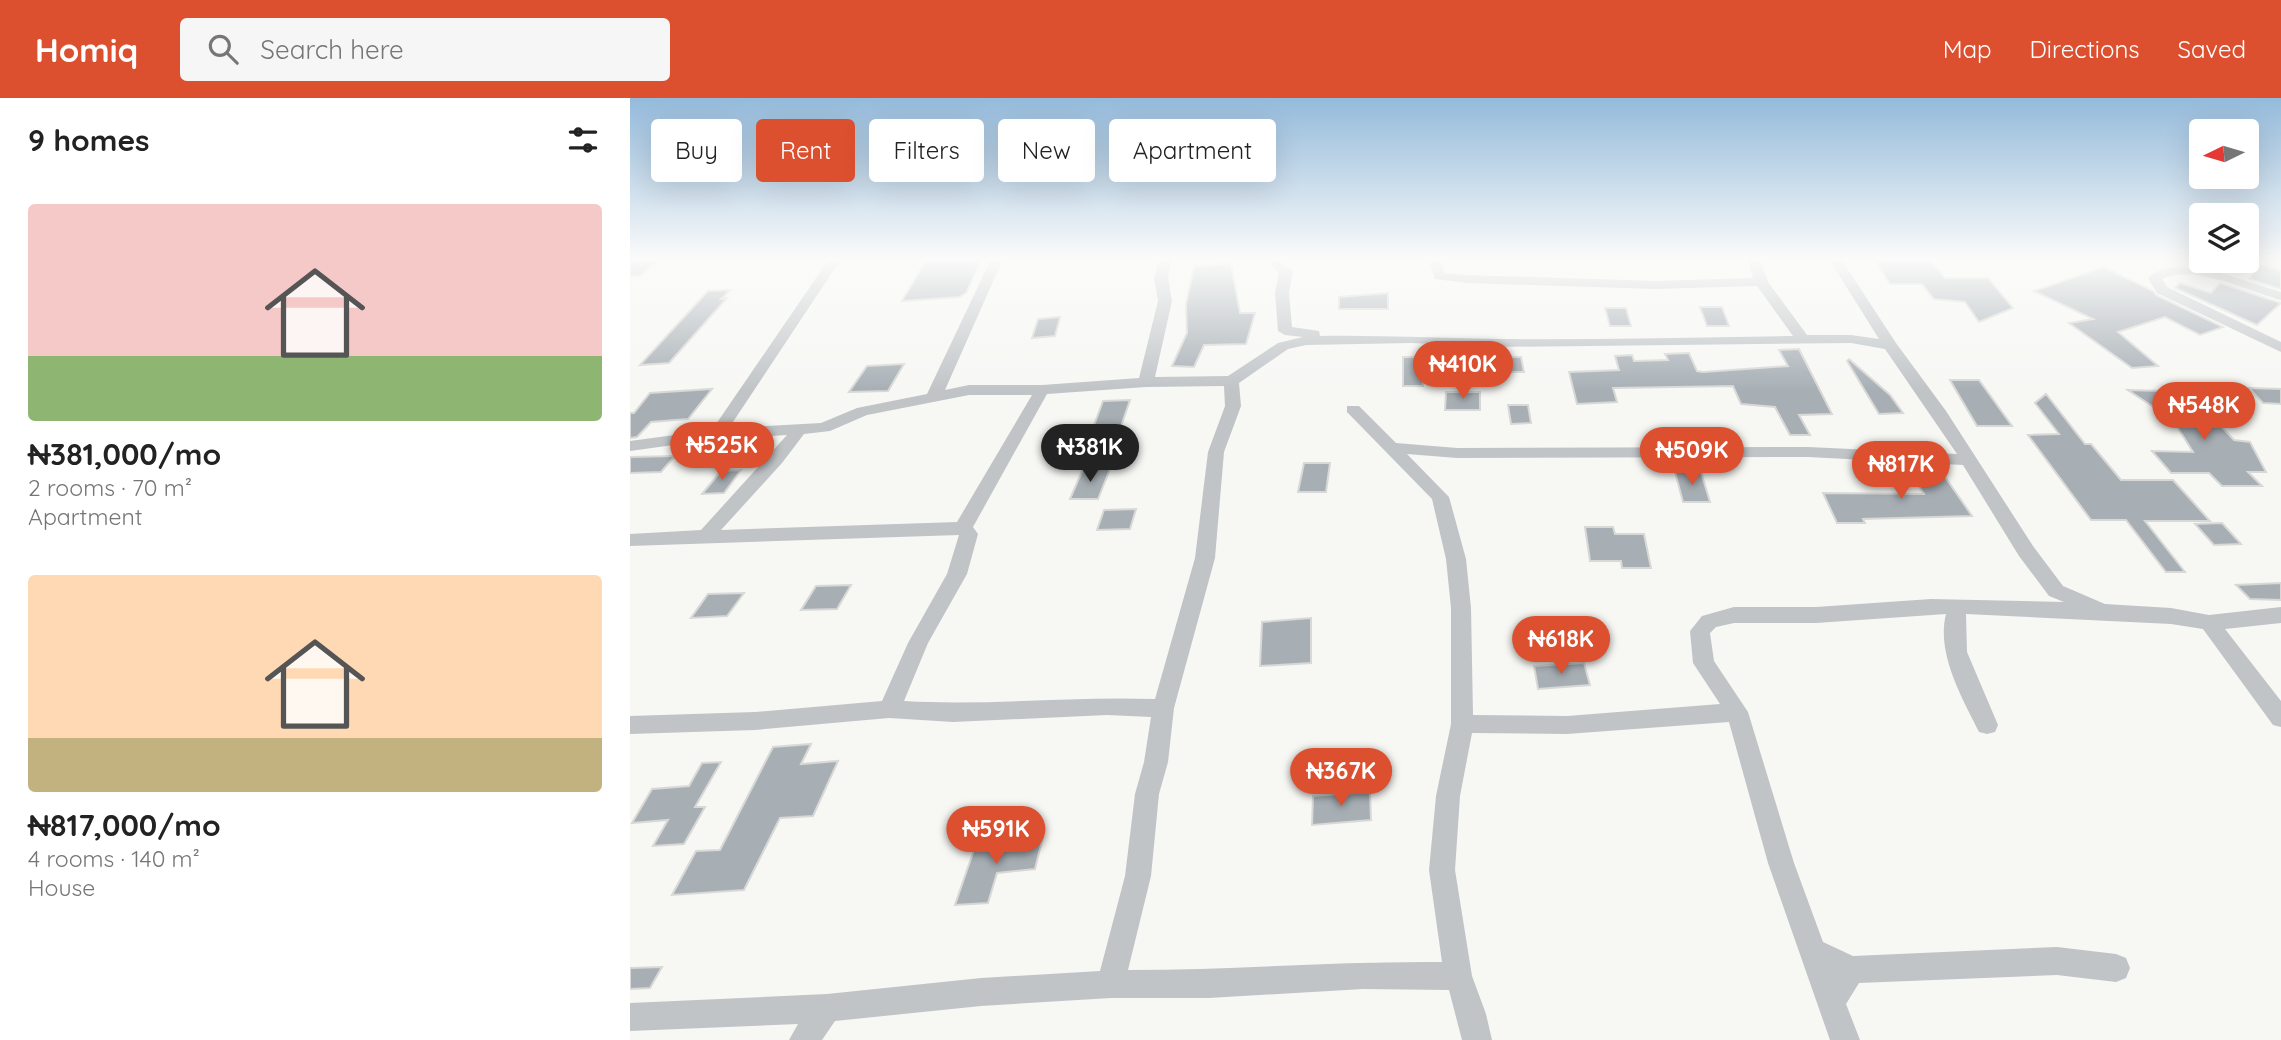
<!DOCTYPE html>
<meta charset="utf-8">
<style>
body{margin:0;font-family:Quicksand,sans-serif;background:#f6f6f6;color:#222;height:100vh;display:flex;flex-direction:column;font-size:26px;white-space:nowrap}
*{box-sizing:border-box;margin:0}
p{font-size:23px;color:#767676}
.icon{flex:none;width:38px;height:38px;fill:none;stroke:currentColor;stroke-width:2;stroke-linecap:round;stroke-linejoin:round}
.map{position:relative;flex:1;overflow:hidden}
.drawer{display:flex;flex-direction:column;background:#fff;width:630px}
.drawer>*{flex:none}
.guide{position:absolute;left:21px;top:21px;width:665px;height:63px;display:flex;gap:14px}
.needle{width:46px;rotate:265deg}
.controls{position:absolute;left:1559px;top:21px;display:grid;gap:14px}
.controls a{display:grid;place-items:center;width:70px;height:70px;border-radius:7px;background:#fff;box-shadow:0 7px 28px #0002;font-size:35px}
.price{position:absolute;translate:-50% -60px;padding:0 16px;border-radius:24px;background:#dc502f;color:#fff;font-size:23px;line-height:46px;filter:drop-shadow(0 2px 4px #0008)}
.price::after{content:'';position:absolute;left:50%;top:42px;width:21px;height:16px;margin-left:-10px;background:inherit;clip-path:polygon(0 0,100% 0,50% 100%)}
.price.current{background:#222;color:#fff}
ul{padding:0;list-style:none}
li{display:grid;align-content:center;gap:14px;height:371px;padding:0 28px}
li span{display:grid;place-items:center;height:217px;border-radius:7px;color:#555}
li>.icon{margin-inline-start:auto}
span .icon{width:126px;height:126px;fill:#fffc;stroke-width:1}
li b{font-size:30px}
h2{display:flex;justify-content:space-between;align-items:center;height:84px;padding:0 28px;font-size:30px}
.chip{padding:0 24px;border-radius:7px;background:#fff;box-shadow:0 7px 28px #0002;font-size:24px;line-height:63px}
.chip.current{background:#dc502f;color:#fff}
header{display:flex;align-items:center;gap:42px;box-sizing:border-box;height:98px;padding:0 35px;background:#dc502f;color:#fff}
header strong{font-size:33px}
nav{display:flex;gap:38px;margin-inline-start:auto;font-size:24px}
.search{width:490px;height:63px;background:#f6f6f6;display:flex;align-items:center;gap:18px;box-sizing:border-box;padding:0 24px;border-radius:7px;color:#767676;font-size:26px}
main{display:flex;flex:1;min-height:0}
.map>svg:first-child{display:block}
.building{fill:#a7afb5;stroke:#d8d8d6;stroke-width:2}
.lines{fill:none;stroke-linecap:round;stroke-linejoin:round}
.street{fill:#c0c4c7;fill-rule:evenodd}
</style>
<header>
<strong>Homiq</strong>
<div class="search"><svg class="icon" aria-label="search" viewBox="0 0 24 24"><circle cx="10" cy="10" r="6"/><path d="M15 15l6 6"/></svg>Search here</div>
<nav><a>Map</a><a>Directions</a><a>Saved</a></nav>
</header>
<main>
<section class="drawer">
<h2>9 homes<svg class="icon" aria-label="filters" viewBox="0 0 24 24"><path d="M4 7h16M4 17h16"/><circle cx="9" cy="7" r="2"/><circle cx="15" cy="17" r="2"/></svg></h2>
<ul>
<li><span style="background:linear-gradient(#f6c9c9 70%,#8fb573 0)"><svg class="icon" aria-label="home" viewBox="0 0 24 24"><path d="M3 11l9-7 9 7M6 9v11h12V9"/></svg></span><div><b>₦381,000/mo</b><p>2 rooms · 70 m²</p><p>Apartment</p></div></li>
<li><span style="background:linear-gradient(#ffd9b3 75%,#c2b280 0)"><svg class="icon" aria-label="home" viewBox="0 0 24 24"><path d="M3 11l9-7 9 7M6 9v11h12V9"/></svg></span><div><b>₦817,000/mo</b><p>4 rooms · 140 m²</p><p>House</p></div></li>
</ul>
</section>
<div class="map">
<svg width="1651" height="942" viewBox="0 0 1651 942">
<rect width="100%" height="100%" fill="#f7f7f4"/>
<path class="building" d="M0 161H29L10 178H0Z
M297 161H352L336 195 329 199 272 203Z
M1245 162H1300L1315 180H1358L1383 210 1349 224 1335 204 1304 201 1292 186H1260Z
M601 166 610 215H625L616 246 574 247 564 269 542 268 557 235 556 207 564 168Z
M1630 166 1651 173V191L1619 181Z
M1474 169 1523 193 1526 197 1593 229 1570 237 1535 219 1488 234 1528 268 1502 270 1439 225 1463 221 1404 193Z
M1550 185 1581 195 1590 185 1651 205 1627 227 1545 190Z
M100 192 91 201 97 200 39 265 10 267 78 193Z
M758 195V211H709V199Z
M1070 209H1092L1099 228H1077Z
M975 210H996L1001 228H980Z
M430 219 425 238 402 240 408 221Z
M1169 251 1202 316 1169 317 1180 337H1160L1145 309 1111 306 1103 288 983 290 987 304 947 306 939 274 989 272 985 258 1002 257 1004 263 1038 262 1035 256 1059 255 1067 273 1073 274 1158 268 1149 252Z
M773 259H793V288H773Z
M874 259H891L894 274H876Z
M1219 261 1260 297 1273 315 1249 316 1217 263Z
M274 266 258 293 219 294 237 268Z
M1320 282H1349L1382 328H1347Z
M1619 290 1651 291V306L1633 305Z
M82 291 58 321 21 324 7 339 0 340V315H4L20 295Z
M1498 292 1565 294 1568 304 1604 342 1620 344 1636 374H1618L1632 388H1592L1579 375H1541L1522 353 1563 354 1536 311 1525 310Z
M816 294H850V312H815Z
M1416 296 1455 346H1461L1491 382H1543L1580 423H1515L1555 474H1536L1496 422H1461L1398 337 1429 336 1405 305Z
M500 302 487 340 459 341 473 303Z
M878 307H898L901 325 881 326Z
M45 358 31 374 0 375V359Z
M674 365H700L696 394H668Z
M1309 370 1342 418 1233 421 1235 425H1207L1193 395 1294 396 1278 371Z
M453 371H480L468 401H440Z
M111 372 94 395 72 396 91 373Z
M1045 374H1071L1080 404H1053Z
M506 411 500 431 467 432 474 412Z
M1592 425 1611 446 1584 447 1565 426Z
M955 429H983L985 436H1014L1021 470H992L991 463H960Z
M1651 485V502L1620 501 1606 487Z
M221 487 207 511 171 512 186 488Z
M114 495 97 518 61 520 78 496Z
M681 520V565L630 568 632 524Z
M954 565 960 587 908 591 904 568Z
M181 646 171 666 208 663 183 718 150 720 114 792 42 797 66 753 90 752 143 649Z
M91 664 65 709H75L54 746 23 748 38 722 2 725 22 691 59 688 72 665Z
M740 694 741 722 682 727 683 698Z
M413 738 405 771 367 775 358 805 325 807 346 746Z
M32 869 20 890 0 891V870Z"/>
<g class="lines">
<path class="street" d="M199 161H211L99 330 191 325 227 310 297 296 361 161H373L315 292 339 287H412L509 280 528 203 524 180 529 161H541L538 180 542 203 525 279 598 278 648 245 673 239 655 237 648 233 645 195 649 174 640 166 646 162 663 173 659 195 662 229 689 233 690 238C748 237 806 240 865 241 964 242 1064 239 1163 238L1127 188 1025 191 837 185 805 181 798 161H810L815 175 837 177 1025 183 1123 180 1118 161H1130L1138 184 1177 237H1221L1249 241 1199 161H1211L1266 245 1316 313 1403 448 1433 488 1475 506 1541 510 1579 517 1651 509V525L1595 531 1651 603V629L1643 627 1573 531 1541 526 1336 516 1337 554 1368 627 1365 634 1357 636 1349 634C1332 600 1306 555 1316 516L1186 525H1104L1086 529 1080 535 1084 563 1118 614 1164 765 1193 844 1223 858 1427 849 1486 856 1496 860 1500 870 1496 880 1486 884 1427 877 1229 885 1216 906 1230 942H1200L1138 765 1099 624 937 636 842 635 830 698 825 772 842 878 856 916 862 942H832L819 892 733 891 579 900H481L351 908 205 923 192 942H159L168 926 0 933V905L197 896 351 880 470 873 495 778 505 696 514 664 521 619 477 617 323 624 259 620 125 632 0 636V618L125 614 252 603 278 545 317 476 329 437 0 448V436L71 432 157 337 87 341 0 353V343L82 332ZM782 245 862 249 1221 245 1255 251 1327 356 1178 349 827 350 766 345 729 308H717V314L802 401 816 461 821 510V626L806 698 799 772 812 864C707 863 603 872 498 872L521 778 529 696 538 664 544 610 585 460 594 354 611 308 609 285 658 251 676 247ZM594 288 595 308 578 354 565 460 525 601C441 598 357 608 274 603L298 545 337 476 348 436 343 429 417 296 516 289ZM339 297H402L327 424 91 432 152 365 174 336 200 333 237 317ZM777 356 827 360 1178 359 1333 367 1389 458 1419 498 1434 504 1301 501 1186 509H1104L1072 518 1060 533 1063 565 1090 606 937 618 843 617 841 510 836 461 819 399Z
M1551 169 1591 175 1651 194V202C1619 194 1564 165 1532 181L1537 189 1651 244V254L1527 195 1518 180C1527 171 1539 170 1551 169Z"/>
</g>
<linearGradient id="sky" x2="0" y2="1"><stop stop-color="#94badb"/><stop offset="0.55" stop-color="#fbfbfa"/><stop offset="1" stop-color="#fbfbfa" stop-opacity="0"/></linearGradient>
<rect width="1651" height="293" fill="url(#sky)"/>
</svg>
<div class="controls">
<a><svg class="needle" viewBox="-14 -14 28 28"><path d="M0-13l5 13h-10z" fill="#e53935"/><path d="M0 13l5-13h-10z" fill="#767676"/></svg></a>
<a><svg class="icon" aria-label="layers" viewBox="0 0 24 24"><path d="M12 4l9 5-9 5-9-5zM3 14l9 5 9-5"/></svg></a>
</div>
<b class="price" style="left:833px;top:303px">₦410K</b>
<b class="price" style="left:1574px;top:344px">₦548K</b>
<b class="price" style="left:92px;top:384px">₦525K</b>
<b class="price current" style="left:460px;top:386px">₦381K</b>
<b class="price" style="left:1062px;top:389px">₦509K</b>
<b class="price" style="left:1271px;top:403px">₦817K</b>
<b class="price" style="left:931px;top:578px">₦618K</b>
<b class="price" style="left:711px;top:710px">₦367K</b>
<b class="price" style="left:366px;top:768px">₦591K</b>
<div class="guide">
<a class="chip">Buy</a>
<a class="chip current">Rent</a>
<a class="chip">Filters</a>
<a class="chip">New</a>
<a class="chip">Apartment</a>
</div>
</div>
</main>
